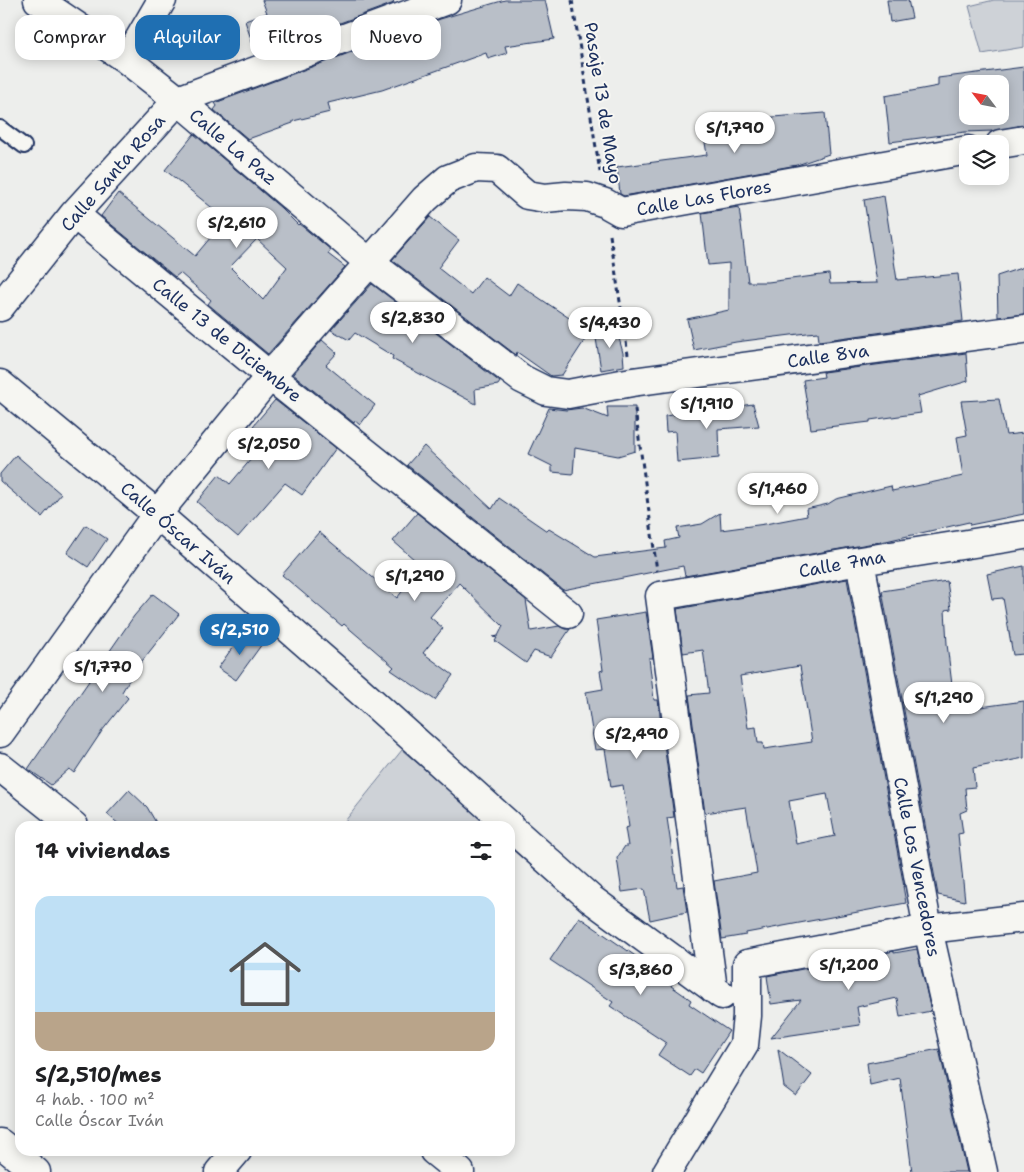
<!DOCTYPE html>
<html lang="es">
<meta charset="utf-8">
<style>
body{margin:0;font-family:"Shantell Sans",sans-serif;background:#f2f2f2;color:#202124;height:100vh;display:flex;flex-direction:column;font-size:19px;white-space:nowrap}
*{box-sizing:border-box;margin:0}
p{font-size:16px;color:#757577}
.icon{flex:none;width:28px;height:28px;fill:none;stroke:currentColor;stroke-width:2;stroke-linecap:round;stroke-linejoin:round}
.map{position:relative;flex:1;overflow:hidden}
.sheet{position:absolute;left:15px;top:821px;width:500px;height:335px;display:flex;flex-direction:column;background:#fff;border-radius:15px;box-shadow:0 2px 12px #0003}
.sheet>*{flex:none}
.guide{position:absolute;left:15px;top:15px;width:500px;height:45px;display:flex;gap:10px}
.needle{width:32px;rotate:302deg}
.controls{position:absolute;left:959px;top:75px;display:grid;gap:10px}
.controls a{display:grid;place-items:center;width:50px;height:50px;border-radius:10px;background:#fff;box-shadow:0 2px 12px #0003;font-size:25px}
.price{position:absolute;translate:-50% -42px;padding:0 11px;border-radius:18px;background:#fff;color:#222;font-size:16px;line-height:32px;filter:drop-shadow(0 1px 2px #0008)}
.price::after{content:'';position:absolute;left:50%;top:30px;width:15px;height:11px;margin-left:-8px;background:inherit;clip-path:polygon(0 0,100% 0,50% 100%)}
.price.selected{background:#1f6fb2;color:#fff}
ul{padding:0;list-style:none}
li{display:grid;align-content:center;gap:10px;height:265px;padding:0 20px}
li span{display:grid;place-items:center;height:155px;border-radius:15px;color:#555}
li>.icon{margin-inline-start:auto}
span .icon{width:90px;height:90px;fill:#fffc;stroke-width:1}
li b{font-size:21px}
h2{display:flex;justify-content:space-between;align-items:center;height:60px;padding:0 20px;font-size:21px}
.tag{padding:0 18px;border-radius:15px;background:#fff;box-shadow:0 2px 12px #0003;font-size:18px;line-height:45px}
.tag.selected{background:#1f6fb2;color:#fff}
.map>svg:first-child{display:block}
.green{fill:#ced2d7;stroke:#74809a}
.building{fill:#b9bfc8;stroke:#1b2f5e;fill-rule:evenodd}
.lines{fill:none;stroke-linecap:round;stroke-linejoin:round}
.lane-casing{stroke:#1b2f5e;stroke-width:18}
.street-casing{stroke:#1b2f5e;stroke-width:31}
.path{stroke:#1b2f5e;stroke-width:3;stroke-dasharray:5 4;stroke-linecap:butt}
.lane{stroke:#f6f6f2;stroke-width:14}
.street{stroke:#f6f6f2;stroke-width:28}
.labels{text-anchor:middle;stroke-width:4;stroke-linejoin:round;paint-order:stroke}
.street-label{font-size:18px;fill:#1b2f5e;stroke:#f6f6f2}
</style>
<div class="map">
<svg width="1024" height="1172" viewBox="0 0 1024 1172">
<rect width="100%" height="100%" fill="#edeeec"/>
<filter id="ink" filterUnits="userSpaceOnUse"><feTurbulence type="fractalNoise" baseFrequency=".02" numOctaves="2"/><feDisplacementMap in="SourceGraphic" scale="10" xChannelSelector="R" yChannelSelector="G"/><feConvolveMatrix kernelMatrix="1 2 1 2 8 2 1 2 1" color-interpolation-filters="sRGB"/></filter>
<g filter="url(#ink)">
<path class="green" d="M994 0H1024V47L982 54 969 6Z
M402 750 491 826H341Z"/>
<path class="building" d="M262 0H393L394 3 256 54 245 21 267 13Z
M505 0H545L554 39 505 46 507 53 488 59 486 53 382 90 328 103 330 112 293 121V123L248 139 214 110 217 106 215 103 440 19Z
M887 0H908L912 18 890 22Z
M1024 67V125L993 131 965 132 890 142 885 96 938 86V78ZM968 84H1000V116H968Z
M825 113 829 154 797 165 624 196 620 194 617 167 707 155 703 130 773 117Z
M194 134 281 208 298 225 299 224 303 227 331 250 328 254 345 267 268 354 208 304 211 300 180 273 175 277 101 216 118 193 195 256 226 219 165 170ZM257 239 287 267 263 300 230 267Z
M884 196 897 280 958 274 963 321 819 341 818 332 807 333 736 342 694 350 687 319 729 310V263L708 265 702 213 739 207 748 282H768L829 274 830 284 877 283 864 200Z
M430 217 459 240 438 268 471 294 484 277 509 296 517 283 590 332 562 375 551 376 517 352 516 355 392 260Z
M1024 267V314L998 317 997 276Z
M372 284 500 382 498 385 475 389 476 404 392 359 393 356 355 333 349 340 331 330Z
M616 327 623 353 624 366 601 370 595 332Z
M322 340 337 353 326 365 375 405 360 425 355 421 354 423 293 374Z
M966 353 968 381 918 396 921 413 870 420V422L811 429 803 380 824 377 823 372Z
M999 399 1006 435 1024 433V514L970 525 969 522 886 541 685 576 683 566 563 590 407 465 424 446 492 509 499 498 547 531 549 529 595 557 666 548 665 541 679 538 677 528 702 524 720 513 721 530 765 524 807 516 806 509 828 504 836 499 891 486 892 491 963 476 957 437 967 435 961 401Z
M275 400 336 448 302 495 285 483 238 537 197 502 219 475 230 484 268 439 253 426Z
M753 404 759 426 718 429 719 458 677 462 675 431 666 432 665 416Z
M607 407H635V451L618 456 575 448 573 474 552 472V466L528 454 549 408 566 410 582 408 608 418Z
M16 455 61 494 42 517 0 481V474Z
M417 513 526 600 531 631 559 626 565 629H570L551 657 534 651 526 663 495 641 497 638 493 637 498 636 503 626 459 583 430 617 443 628 423 653 453 675 435 700 391 670 394 667 344 624 342 626 282 575 319 532 397 598 422 566 393 541Z
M86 525 107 539 88 567 67 553Z
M1024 566V654L1013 655 1003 598 992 599 987 574Z
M847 579 904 887 903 886 906 903 746 933V935L722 939 714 881 757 873 746 807 705 813 689 695 709 693 703 650 683 653 677 609ZM800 666 812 742 764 749 763 743H758L756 727 748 728 740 676ZM827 794 835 836 796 844 789 801Z
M947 581 951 609 945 610 947 644 954 701 965 700 966 709 1024 701V758L973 768 975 787 965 788 967 810 960 813 963 833 958 834 965 901 938 895 882 591Z
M153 594 179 614 135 670 122 692 128 698 102 731 74 773 69 769 51 785 28 769 134 616Z
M646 612 653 658H649L654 700H658L674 817 667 818 670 838 677 887 683 886 687 912 650 920 644 889 622 892 617 858 625 846H628L625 828 629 827 623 785 611 787 605 749 595 750 586 692 603 689 600 671 603 670 596 620Z
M244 631 262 644 236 680 218 668Z
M129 790 147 807 158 826H121L107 814Z
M579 917 673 982 671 986 691 1000 689 1004 729 1031 701 1073 695 1069 690 1076 658 1055 666 1043 610 1006 613 1002 550 960Z
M917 949 931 1011 900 1017 897 998 857 1007 860 1025 771 1038 801 1000 771 1004 767 976 894 951V953Z
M778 1049 812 1075 796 1096 784 1087Z
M939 1049 967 1172H912L900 1078 870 1085 867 1063Z"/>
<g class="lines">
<g class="lane-casing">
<path id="lane" d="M0 128 24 146"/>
</g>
<g class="street-casing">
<path id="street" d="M38 0 127 60 178 100 370 263 522 379 546 391 568 394 632 382 1024 329
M127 60 162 0
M1000 144 1024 140
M74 214 270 376 568 614
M0 307 74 214 178 100 447 0
M0 384 157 514 359 690 510 826
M860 561 928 929 983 1172
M0 733 157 514 270 376 425 199 448 179 476 168 497 169 527 195 545 198 566 196 587 197 605 203 621 212 968 150
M0 767 74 826
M510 827 591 899 722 995
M713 989 660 596 860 561 1024 535
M0 1143 36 1172
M434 1151 460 1172
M219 1172 237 1151
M667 1172 744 1045 747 1016V964L928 929 1024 918"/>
</g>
<path class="path" d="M572 0 600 172
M610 235 628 355
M635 409 657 571"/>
<use href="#lane" class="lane"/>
<use href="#street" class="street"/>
</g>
</g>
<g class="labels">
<g class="street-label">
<text transform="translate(603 103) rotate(81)" y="6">Pasaje 13 de Mayo</text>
<text transform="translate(233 147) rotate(40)" y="6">Calle La Paz</text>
<text transform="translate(113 173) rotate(-49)" y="6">Calle Santa Rosa</text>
<text transform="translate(704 198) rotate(-10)" y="6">Calle Las Flores</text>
<text transform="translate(227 340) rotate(39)" y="6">Calle 13 de Diciembre</text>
<text transform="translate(828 356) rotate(-8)" y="6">Calle 8va</text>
<text transform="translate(178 533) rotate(41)" y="6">Calle Óscar Iván</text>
<text transform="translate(842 564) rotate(-10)" y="6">Calle 7ma</text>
<text transform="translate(917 867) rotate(79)" y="6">Calle Los Vencedores</text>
</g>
</g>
</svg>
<div class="controls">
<a><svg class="needle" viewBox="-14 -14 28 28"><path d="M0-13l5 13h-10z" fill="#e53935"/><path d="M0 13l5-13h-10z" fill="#757577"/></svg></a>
<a><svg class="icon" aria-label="layers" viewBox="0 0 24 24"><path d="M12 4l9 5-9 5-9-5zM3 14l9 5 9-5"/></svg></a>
</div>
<b class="price" style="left:735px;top:154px">S/1,790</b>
<b class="price" style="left:237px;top:249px">S/2,610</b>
<b class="price" style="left:413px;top:344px">S/2,830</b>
<b class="price" style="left:610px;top:349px">S/4,430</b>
<b class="price" style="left:707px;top:430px">S/1,910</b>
<b class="price" style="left:269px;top:470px">S/2,050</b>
<b class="price" style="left:778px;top:515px">S/1,460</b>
<b class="price" style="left:415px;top:602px">S/1,290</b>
<b class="price selected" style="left:240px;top:656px">S/2,510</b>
<b class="price" style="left:103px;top:693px">S/1,770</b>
<b class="price" style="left:944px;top:724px">S/1,290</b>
<b class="price" style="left:637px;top:760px">S/2,490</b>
<b class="price" style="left:849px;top:991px">S/1,200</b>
<b class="price" style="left:641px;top:996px">S/3,860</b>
<div class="guide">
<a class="tag">Comprar</a>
<a class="tag selected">Alquilar</a>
<a class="tag">Filtros</a>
<a class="tag">Nuevo</a>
</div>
<section class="sheet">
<h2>14 viviendas<svg class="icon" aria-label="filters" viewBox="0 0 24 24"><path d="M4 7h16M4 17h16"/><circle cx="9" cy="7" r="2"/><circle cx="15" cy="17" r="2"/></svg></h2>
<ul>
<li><span style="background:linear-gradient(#bfe0f5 75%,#b9a48a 0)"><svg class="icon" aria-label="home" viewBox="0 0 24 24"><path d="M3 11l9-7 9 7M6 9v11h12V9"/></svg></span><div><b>S/2,510/mes</b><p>4 hab. · 100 m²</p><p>Calle Óscar Iván</p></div></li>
</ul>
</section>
</div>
